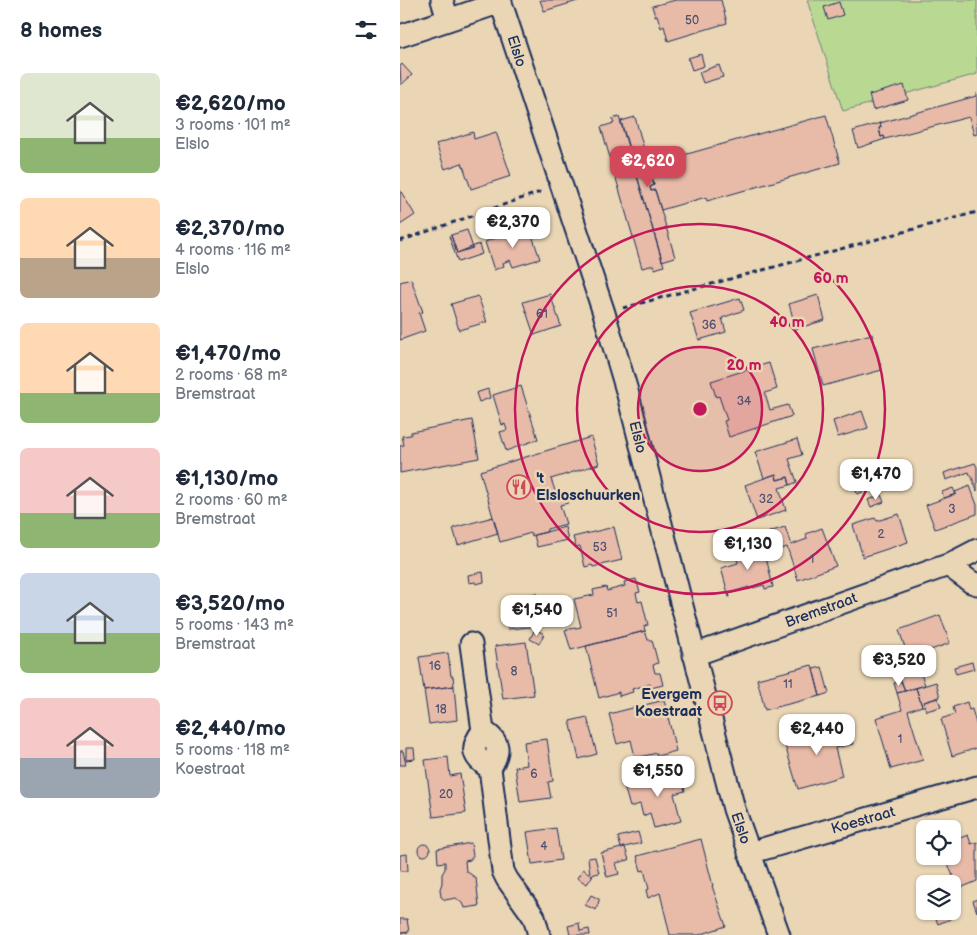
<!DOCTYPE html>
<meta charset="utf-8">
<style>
body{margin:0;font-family:"Balsamiq Sans",sans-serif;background:#f6f6f7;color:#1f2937;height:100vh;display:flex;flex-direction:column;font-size:19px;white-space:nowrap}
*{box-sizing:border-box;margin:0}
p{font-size:16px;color:#747a83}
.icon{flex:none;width:28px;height:28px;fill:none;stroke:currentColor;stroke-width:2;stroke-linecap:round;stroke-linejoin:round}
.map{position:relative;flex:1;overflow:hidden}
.drawer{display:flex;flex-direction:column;background:#fff;width:400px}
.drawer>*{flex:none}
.fabs{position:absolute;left:516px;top:820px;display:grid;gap:10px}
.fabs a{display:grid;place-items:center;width:45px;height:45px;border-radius:8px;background:#fff;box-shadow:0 1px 4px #0004;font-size:25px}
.price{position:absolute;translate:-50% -42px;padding:0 11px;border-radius:10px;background:#fff;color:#222;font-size:16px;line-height:32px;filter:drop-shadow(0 1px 2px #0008)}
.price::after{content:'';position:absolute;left:50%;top:30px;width:15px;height:11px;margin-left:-8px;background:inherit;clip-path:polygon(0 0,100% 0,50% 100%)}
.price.on{background:#d1495b;color:#fff}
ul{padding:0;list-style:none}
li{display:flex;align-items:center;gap:15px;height:125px;padding:0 20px}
li span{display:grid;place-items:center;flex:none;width:140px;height:100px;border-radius:8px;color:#555}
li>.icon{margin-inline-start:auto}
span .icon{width:60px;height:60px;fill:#fffc;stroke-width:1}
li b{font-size:21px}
h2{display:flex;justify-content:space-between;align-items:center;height:60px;padding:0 20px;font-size:21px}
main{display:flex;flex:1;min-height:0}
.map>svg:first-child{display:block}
.green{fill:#b9d993;stroke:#6a8478}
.building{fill:#e8baa8;stroke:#1b2f5e}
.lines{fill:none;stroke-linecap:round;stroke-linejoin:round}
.minor-casing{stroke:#1b2f5e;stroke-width:25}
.path{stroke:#1b2f5e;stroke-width:3;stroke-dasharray:5 4;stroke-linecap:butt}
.minor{stroke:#ead6b4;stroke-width:21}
.ring{fill:none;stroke:#c2185b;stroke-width:2.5}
.labels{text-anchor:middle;stroke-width:5;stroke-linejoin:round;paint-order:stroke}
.number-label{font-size:12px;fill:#4e5270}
.street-label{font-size:15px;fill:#1b2f5e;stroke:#ead6b4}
.poi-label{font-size:15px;font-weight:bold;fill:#1b2f5e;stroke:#ead6b4;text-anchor:start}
.centre{fill:#c2185b;stroke:#ead6b4;stroke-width:2.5}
.ring-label{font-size:15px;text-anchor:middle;font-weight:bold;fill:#c2185b;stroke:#ead6b4;stroke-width:5;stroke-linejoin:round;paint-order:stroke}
</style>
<main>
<section class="drawer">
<h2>8 homes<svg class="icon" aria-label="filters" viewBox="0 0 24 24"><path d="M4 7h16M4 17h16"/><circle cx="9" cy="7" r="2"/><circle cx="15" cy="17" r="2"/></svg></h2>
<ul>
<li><span style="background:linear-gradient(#dfe7d0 65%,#8fb573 0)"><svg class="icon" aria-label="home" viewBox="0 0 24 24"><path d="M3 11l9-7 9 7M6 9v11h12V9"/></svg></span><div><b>€2,620/mo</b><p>3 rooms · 101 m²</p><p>Elslo</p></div></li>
<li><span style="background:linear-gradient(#ffd9b3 60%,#b9a48a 0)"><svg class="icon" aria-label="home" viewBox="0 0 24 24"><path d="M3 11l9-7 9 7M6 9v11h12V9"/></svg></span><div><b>€2,370/mo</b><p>4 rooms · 116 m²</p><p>Elslo</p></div></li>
<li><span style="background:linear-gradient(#ffd9b3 70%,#8fb573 0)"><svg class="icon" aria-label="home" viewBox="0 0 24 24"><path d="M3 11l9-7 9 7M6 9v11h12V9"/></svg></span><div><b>€1,470/mo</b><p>2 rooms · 68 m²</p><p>Bremstraat</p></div></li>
<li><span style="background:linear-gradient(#f6c9c9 65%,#8fb573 0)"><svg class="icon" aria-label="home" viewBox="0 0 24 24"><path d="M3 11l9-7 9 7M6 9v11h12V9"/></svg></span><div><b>€1,130/mo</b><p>2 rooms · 60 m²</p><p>Bremstraat</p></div></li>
<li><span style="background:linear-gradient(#c9d6e8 60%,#8fb573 0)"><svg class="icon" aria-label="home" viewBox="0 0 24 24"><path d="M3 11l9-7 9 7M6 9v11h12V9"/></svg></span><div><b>€3,520/mo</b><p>5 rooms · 143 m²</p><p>Bremstraat</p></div></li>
<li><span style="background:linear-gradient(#f6c9c9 60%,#9aa5b1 0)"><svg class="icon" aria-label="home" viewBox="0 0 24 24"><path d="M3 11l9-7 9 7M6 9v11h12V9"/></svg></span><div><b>€2,440/mo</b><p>5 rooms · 118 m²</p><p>Koestraat</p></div></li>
</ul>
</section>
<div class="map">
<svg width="577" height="935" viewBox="0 0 577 935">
<rect width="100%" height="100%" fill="#ead6b4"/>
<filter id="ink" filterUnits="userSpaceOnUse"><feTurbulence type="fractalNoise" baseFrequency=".02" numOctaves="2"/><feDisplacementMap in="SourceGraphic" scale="10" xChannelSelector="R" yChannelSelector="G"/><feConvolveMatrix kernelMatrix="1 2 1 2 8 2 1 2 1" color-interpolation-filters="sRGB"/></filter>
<g filter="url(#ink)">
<path class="green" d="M407 0H577V74L443 111Z"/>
<path class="building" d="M140 0H181L144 11Z
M276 0H321L327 23 268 41 264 26 261 28 257 15 255 16 252 6Z
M439 2 443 15 428 20 424 7Z
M301 54 304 66 292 70 288 58Z
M2 64 12 75 1 85 0 66Z
M319 65 323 77 303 83 299 72Z
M504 85 508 100 473 110 469 95Z
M576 94H577V134L574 135 569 117 485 139 484 136 481 137 479 128 481 127 480 123 576 96Z
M426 115 440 163 307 201 306 197 261 210 255 190 251 191 250 187 254 185 248 165Z
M219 117 264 266 255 269 254 265 242 268 201 127 214 123 212 119Z
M235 117 254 185 250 187 251 191 255 190 275 257 262 261 221 121Z
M480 123 481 127 479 128 481 137 484 136 485 139 458 148 453 131Z
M73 132 74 139 96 132 111 176 71 189 62 163 45 169 36 144Z
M0 190 15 215 0 225Z
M129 226 140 259 113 267 110 260 103 263 104 266 94 270 85 242Z
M67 230 73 248 57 253 51 235Z
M51 235 57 253 79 244 82 254 58 262 49 236Z
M11 279 23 312 19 313 25 331 0 340V282Z
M150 294 161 326 134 335 123 302Z
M418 295 425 320 396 329 389 304Z
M78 296 87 322 59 330 51 304Z
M340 298 344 310 322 318 326 332 299 340 290 313Z
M472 334 482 370 423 386 413 349Z
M369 363 377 389 365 393 370 410 388 405 392 416 329 437 324 421 327 420 319 396 316 397 311 381Z
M121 386 138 439 106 451 100 432 107 430 105 424 102 425 93 395Z
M88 389 90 398 79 402 76 393Z
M462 411 468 428 438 437 433 421Z
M72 420 79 458 0 473V446L4 445 2 436 11 435V432Z
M191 437 199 464 151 479 158 499 165 496 168 503 160 505 166 524 147 529V532L134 535 132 536 131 533 100 542 80 471Z
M397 439 402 455 389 459 397 482 390 485 388 477 377 480 376 474 364 478 355 452Z
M500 460 505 474 495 477 491 463Z
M575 463 577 467V491L571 475H570L569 472 546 480 544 473Z
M376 474 377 480 388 477 390 485 379 488 386 510 357 520 345 485Z
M473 477 476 487 457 494 454 483Z
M570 486 577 505V514L535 529 526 505 556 494 555 492Z
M553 488 556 494 544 498 542 492Z
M481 495 484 502 471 507 468 500Z
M499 514 508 542 463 557 453 525 475 518 477 521Z
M93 517 98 533 58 545 53 528Z
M165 527 168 540 137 547 134 535Z
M214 527 222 560 193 567 192 565 185 567 180 546 176 547 173 537Z
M385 527 391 545 407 539 406 534 422 528 436 566 398 580 387 547 376 551 369 532Z
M363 544 373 587 365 589 364 585 349 589V587L329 593 330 597H329L321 568 338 563 335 552Z
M83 572 84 582 76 584 75 582 69 583 68 575Z
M236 579 240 592 236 593 238 602 242 601 248 625 244 626 245 631 171 650 165 630 181 627 174 599 194 595 193 590 206 587 207 591 225 586 224 582Z
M137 593 141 626 108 629 106 613H110L109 611 125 610 126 616 133 615 128 595Z
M540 615 550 643 528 651 533 666 520 671 525 685 505 691 497 669 511 665 499 630Z
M135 629 144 634 139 644 130 639Z
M245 631 248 640H252L258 663 253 665 255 673H260L263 685 251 688 250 684 232 689 233 692 219 696V692L199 698 186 646Z
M126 642 134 695 103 699 95 646Z
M48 653 51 676H53L54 686 24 690 19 657Z
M572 662 574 669 556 674 554 667Z
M412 665 420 696 365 710 357 679Z
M422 667 429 693 420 696 413 669Z
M501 681 505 691 497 693 494 683Z
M536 682 540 697 524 702 525 706H522L516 688Z
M54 686 57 720 29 724 24 690Z
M516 688 522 706 508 711 523 760 491 769 476 718 502 710 497 693Z
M538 698 541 707 526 711 524 702Z
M264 700 276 751 257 756V753L240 757H235L231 740 217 744 209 714Z
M567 702 569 710 572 709 577 727V748L552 756 541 719 555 714 553 707Z
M187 717 197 754 179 759 170 721Z
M447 724 453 744 435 748 442 776 398 789 384 742Z
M147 739 153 781 148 782 151 798 120 802 115 767 127 765 124 742Z
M6 748H14L15 759 6 760Z
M0 751H3L6 765H0Z
M48 757 50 776 60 774 66 813 33 817 25 760Z
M280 771 285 791 274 794 281 821 254 828 250 813 243 816 240 804 230 807 224 786Z
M156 828 161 860 132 864 127 832Z
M238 832 241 843 221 848 218 837Z
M568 835 571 844 577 842V881L558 889 545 856H552V841Z
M301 839 313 886H312L326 926 299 935H270L260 893 248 898 246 890 249 889 244 870 241 871 237 856Z
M71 843 73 856 70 860 65 861 66 871 76 878 79 906 65 908 64 905 56 898 45 900 41 897 40 889 42 883V874L45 869V862L38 863 37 849Z
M18 850a6 6 0 1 1 12 0a6 6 0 1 1-12 0Z
M225 847 229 860 216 863 219 874 207 877 201 853Z
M7 854 8 871H0V855Z
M195 857 199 873 191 875H193L187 884 177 878 183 869 190 874 188 858Z
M191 895 199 899V901L196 910 185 905Z
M577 899V912L573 901Z
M533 911H550L553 918 538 924Z
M0 919H7L9 932 0 933Z
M179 923 180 931 189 929 190 935H170L168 926Z"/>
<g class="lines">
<g class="minor-casing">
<path id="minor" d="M42 0 48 20 101 2
M100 0 204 313 227 391 334 809 379 935
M0 36 48 20
M548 565 571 582 577 584
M71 644 83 731C70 747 72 758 90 768
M294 655 548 565 577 550
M83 731C101 742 100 752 90 768L103 871 107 879 134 917 139 935
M349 853 577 787"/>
</g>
<path class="path" d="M0 241 143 191
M223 308 577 212"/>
<use href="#minor" class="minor"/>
</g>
</g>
<circle cx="300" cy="409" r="62" fill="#c2185b" fill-opacity=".12"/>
<g class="ring">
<circle cx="300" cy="409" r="62"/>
<circle cx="300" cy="409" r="123"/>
<circle cx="300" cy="409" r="185"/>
</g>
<defs>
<g id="restaurant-ring" transform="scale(1.25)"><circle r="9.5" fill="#ead6b4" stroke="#d1495b" stroke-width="1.5"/><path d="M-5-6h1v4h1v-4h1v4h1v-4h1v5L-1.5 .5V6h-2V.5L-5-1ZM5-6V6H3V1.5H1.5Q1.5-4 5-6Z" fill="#d1495b"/></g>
<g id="bus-ring" transform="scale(1.25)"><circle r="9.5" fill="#ead6b4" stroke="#d1495b" stroke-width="1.5"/><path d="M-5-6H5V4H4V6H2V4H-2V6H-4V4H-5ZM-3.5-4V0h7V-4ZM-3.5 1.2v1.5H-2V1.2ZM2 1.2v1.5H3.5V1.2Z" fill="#d1495b"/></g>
</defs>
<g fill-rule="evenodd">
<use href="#restaurant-ring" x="119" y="487"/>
<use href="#bus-ring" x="320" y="703"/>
</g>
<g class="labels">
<g class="number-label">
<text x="292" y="24">50</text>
<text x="142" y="318">61</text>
<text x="309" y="329">36</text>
<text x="344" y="405">34</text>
<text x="366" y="503">32</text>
<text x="552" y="513">3</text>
<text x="481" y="538">2</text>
<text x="200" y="551">53</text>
<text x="412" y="563">1</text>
<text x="212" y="617">51</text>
<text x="35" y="670">16</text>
<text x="114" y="675">8</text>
<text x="388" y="688">11</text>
<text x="41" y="713">18</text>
<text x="500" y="743">1</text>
<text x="134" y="778">6</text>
<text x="46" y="798">20</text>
<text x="144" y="850">4</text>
</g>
<g class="street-label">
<text transform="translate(117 51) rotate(72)" y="5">Elslo</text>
<text transform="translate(238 437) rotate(76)" y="5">Elslo</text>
<text transform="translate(421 610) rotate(-20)" y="5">Bremstraat</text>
<text transform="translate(463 820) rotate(-16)" y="5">Koestraat</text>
<text transform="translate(341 828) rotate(71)" y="5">Elslo</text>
</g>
<g class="poi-label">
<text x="136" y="483">'t<tspan x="136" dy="17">Elsloschuurken</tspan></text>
<text x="302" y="699" text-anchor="end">Evergem<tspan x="302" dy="17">Koestraat</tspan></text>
</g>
</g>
<circle cx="300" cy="409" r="8" class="centre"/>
<g class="ring-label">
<text x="431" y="283">60 m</text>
<text x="387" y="327">40 m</text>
<text x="344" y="370">20 m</text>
</g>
</svg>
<div class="fabs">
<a><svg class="icon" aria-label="locate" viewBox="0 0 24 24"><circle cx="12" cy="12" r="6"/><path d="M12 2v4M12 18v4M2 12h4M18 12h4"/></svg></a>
<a><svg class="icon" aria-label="layers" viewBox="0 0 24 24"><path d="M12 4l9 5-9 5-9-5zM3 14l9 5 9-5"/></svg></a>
</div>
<b class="price on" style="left:248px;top:188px">€2,620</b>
<b class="price" style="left:113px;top:249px">€2,370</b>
<b class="price" style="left:476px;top:501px">€1,470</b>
<b class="price" style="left:348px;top:571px">€1,130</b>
<b class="price" style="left:137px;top:637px">€1,540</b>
<b class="price" style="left:499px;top:687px">€3,520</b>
<b class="price" style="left:417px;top:756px">€2,440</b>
<b class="price" style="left:258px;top:798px">€1,550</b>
</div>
</main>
